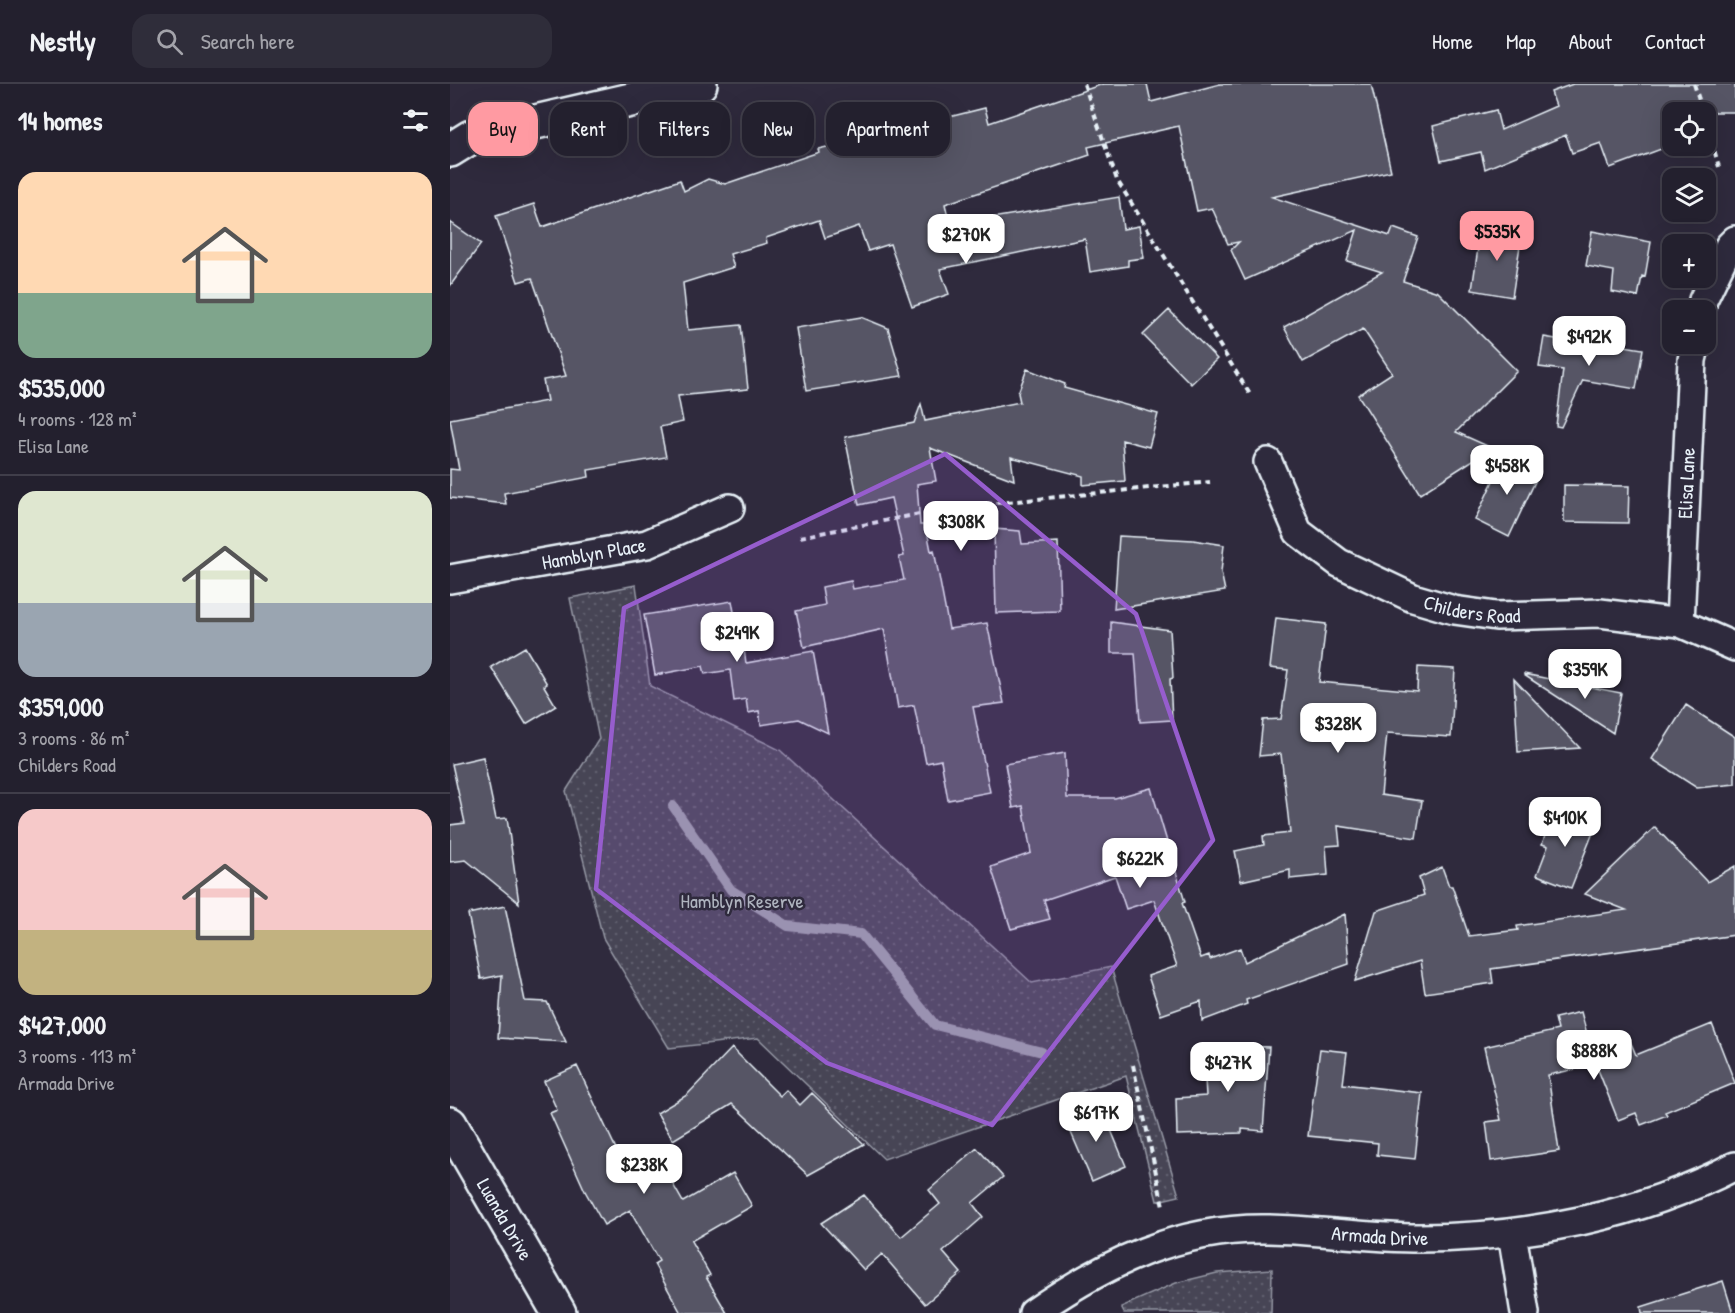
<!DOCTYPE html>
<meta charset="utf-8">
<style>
body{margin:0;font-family:"Patrick Hand",sans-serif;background:#2f2d3a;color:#f1f3f6;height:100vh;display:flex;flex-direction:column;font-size:22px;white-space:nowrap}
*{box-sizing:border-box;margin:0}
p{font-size:20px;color:#a3a3aa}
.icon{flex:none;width:33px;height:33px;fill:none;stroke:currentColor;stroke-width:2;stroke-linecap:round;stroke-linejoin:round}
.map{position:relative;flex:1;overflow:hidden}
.sheet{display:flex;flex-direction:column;background:#23202e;width:450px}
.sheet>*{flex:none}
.banner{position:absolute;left:18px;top:18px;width:570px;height:54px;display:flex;gap:12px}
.buttons{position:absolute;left:1212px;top:18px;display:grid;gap:12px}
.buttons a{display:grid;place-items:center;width:54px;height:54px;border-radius:12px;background:#23202e;box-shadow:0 6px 24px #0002,0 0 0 2px #403e4a;font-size:30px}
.price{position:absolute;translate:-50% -51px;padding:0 14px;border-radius:12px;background:#fff;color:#222;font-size:20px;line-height:39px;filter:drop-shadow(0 2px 3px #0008)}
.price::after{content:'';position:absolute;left:50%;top:36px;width:18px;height:14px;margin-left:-9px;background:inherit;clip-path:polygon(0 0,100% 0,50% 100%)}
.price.active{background:#ff9aa2;color:#111}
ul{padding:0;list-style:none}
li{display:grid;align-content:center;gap:12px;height:318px;padding:0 18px}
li+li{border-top:2px solid #403e4a}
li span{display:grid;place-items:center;height:186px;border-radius:18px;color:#555}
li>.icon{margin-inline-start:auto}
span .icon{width:108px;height:108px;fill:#fffc;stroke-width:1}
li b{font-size:26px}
h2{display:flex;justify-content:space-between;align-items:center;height:72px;padding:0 18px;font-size:26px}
.tag{padding:0 21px;border-radius:18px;background:#23202e;box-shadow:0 6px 24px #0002,0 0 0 2px #403e4a;font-size:21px;line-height:54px}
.tag.active{background:#ff9aa2;color:#111}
header{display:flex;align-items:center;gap:36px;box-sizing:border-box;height:84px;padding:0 30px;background:#23202e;border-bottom:2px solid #403e4a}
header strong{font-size:28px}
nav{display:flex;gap:33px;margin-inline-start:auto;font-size:21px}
.search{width:420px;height:54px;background:#2f2d3a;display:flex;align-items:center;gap:15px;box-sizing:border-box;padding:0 21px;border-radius:18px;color:#a3a3aa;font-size:22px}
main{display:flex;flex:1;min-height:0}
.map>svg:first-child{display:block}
.grass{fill:url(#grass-dots);stroke:#979aa6;stroke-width:1.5}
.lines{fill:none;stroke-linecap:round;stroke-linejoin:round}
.stream{stroke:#9c9fab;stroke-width:10}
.building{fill:#575565;stroke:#e8f1f8;stroke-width:1.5}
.street-casing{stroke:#e8f1f8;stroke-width:32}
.secondary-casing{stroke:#e8f1f8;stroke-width:38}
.path{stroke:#e8f1f8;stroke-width:4;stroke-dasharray:6 4.5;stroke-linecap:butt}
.street{stroke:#2f2a3d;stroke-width:27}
.secondary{stroke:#2f2a3d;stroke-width:33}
.marked{fill:#965dcd;fill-opacity:0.2;stroke:#965dcd;stroke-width:4.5;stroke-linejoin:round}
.labels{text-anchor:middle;stroke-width:5;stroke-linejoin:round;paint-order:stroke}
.street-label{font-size:20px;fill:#e8f1f8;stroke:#2f2a3d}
.park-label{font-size:20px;fill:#afb4bf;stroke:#2f2a3d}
</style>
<header>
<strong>Nestly</strong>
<div class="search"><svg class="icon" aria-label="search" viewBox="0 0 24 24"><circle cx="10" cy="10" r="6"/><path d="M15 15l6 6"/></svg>Search here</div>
<nav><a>Home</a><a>Map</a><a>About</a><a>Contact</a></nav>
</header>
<main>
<section class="sheet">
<h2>14 homes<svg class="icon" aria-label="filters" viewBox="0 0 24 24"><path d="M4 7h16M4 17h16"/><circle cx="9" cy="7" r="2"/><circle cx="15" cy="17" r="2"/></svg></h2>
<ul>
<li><span style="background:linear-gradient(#ffd9b3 65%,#7fa58c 0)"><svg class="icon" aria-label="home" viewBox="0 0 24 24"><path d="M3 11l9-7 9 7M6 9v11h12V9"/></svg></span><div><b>$535,000</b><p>4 rooms · 128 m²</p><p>Elisa Lane</p></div></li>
<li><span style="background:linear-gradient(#dfe7d0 60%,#9aa5b1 0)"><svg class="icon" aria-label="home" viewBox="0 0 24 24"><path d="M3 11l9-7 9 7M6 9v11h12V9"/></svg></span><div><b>$359,000</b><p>3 rooms · 86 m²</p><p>Childers Road</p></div></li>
<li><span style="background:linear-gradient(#f6c9c9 65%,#c2b280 0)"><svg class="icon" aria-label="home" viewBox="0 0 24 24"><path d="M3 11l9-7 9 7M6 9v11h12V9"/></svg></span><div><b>$427,000</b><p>3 rooms · 113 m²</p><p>Armada Drive</p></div></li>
</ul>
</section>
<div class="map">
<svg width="1285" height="1229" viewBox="0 0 1285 1229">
<defs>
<pattern id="grass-dots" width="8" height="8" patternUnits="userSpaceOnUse" patternTransform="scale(1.5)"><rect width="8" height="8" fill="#464455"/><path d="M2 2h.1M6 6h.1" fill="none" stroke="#615f6e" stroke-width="1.8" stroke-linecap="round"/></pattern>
</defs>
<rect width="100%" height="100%" fill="#2f2a3d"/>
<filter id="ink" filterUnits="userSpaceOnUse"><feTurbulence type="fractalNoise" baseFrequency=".0167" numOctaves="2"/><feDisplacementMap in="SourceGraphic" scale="12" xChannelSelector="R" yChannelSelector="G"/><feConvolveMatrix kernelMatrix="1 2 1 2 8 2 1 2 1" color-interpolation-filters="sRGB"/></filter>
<g filter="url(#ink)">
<path class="grass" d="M186 501 200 602 330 666 582 899 661 883 729 1112 707 1117 676 992 434 1075 308 954 219 964 153 854 116 707 149 655 120 514Z
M822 1185 821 1229H674L671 1223 726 1199 767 1189Z"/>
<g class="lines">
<path class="stream" d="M223 722 281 806 338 842 411 850 485 941 592 968"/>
</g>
<path class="building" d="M653 0H697L701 18 770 0H921L941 87 822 113 940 152 943 144 968 153 953 197 988 208 1067 287 1006 348 1042 364 970 410 908 311 942 289 913 245 853 278 834 243 932 188 897 177 907 146 795 196 781 166 789 158 778 160 762 124 747 127 729 42 638 63 640 71 495 120 500 141 669 113 673 145 689 142 694 174 678 176V182L640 188 635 155 490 185 499 210 462 223 440 160 418 167 409 142 375 154 369 136 316 154 317 159 280 170 284 183 233 199 238 246 291 241 298 305 228 312 233 338 210 343 216 373 138 386 139 393 54 409 56 420 0 414V385L9 386 0 335 97 317 93 296 116 292 82 194 68 198 46 132 84 120 92 143 230 96 234 107 258 95 275 100 369 68 368 65 500 35 499 33 535 24 539 39Z
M1123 0H1285V28H1222V61L1160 84 1151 59 1122 69 1116 51 1035 85 1031 68 991 77 983 42 1046 26 1051 46 1106 22 1101 8Z
M0 138 31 160 0 202Z
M1031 143 1072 149 1062 213 1022 206Z
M1142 147 1201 158 1195 193 1192 192 1188 213 1162 208 1164 187 1136 182Z
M719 226 767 275 741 300 693 251Z
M411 233 438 244 452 292 356 307 346 244Z
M1094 253 1118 257V253L1193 265 1186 305 1133 296 1111 343 1106 342 1113 286 1089 283Z
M577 285 615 300 614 304 708 330 699 363 672 356 675 397 633 401V392L561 373 564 396 480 364 486 397 467 400 470 441H476L481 467 484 466 499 545 537 539 554 619 523 623 540 708 498 716 491 676 476 679 464 621 448 624 434 545 354 563 346 527 375 521 372 503 401 497 403 505 454 496 449 473 454 472 441 414 409 421 395 353 464 339 471 320 475 337 570 318 568 309Z
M1055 371 1090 387 1059 453 1025 436Z
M1114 401 1179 402 1178 439 1114 438Z
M544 445 570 447 572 460 608 458 610 527 546 529Z
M669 452 743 456 774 461 771 488 775 507 664 525Z
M282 517 287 544 291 543 296 579 363 567 378 649 349 635 311 641 309 627 298 629 296 615 284 617 280 586 255 590 253 582 205 591 194 531Z
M826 534 876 540 869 598 967 607 968 583 1005 585 1001 653 937 649 931 711 972 717 966 754 888 742 890 761 876 762 878 791 840 795V786L791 797 785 767 814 761 813 752 840 749 831 670 809 672 813 636 831 635 838 586 820 584Z
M661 538 720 546 723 594 720 595 722 636 690 638 685 569H661Z
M75 563 97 600 94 602 106 622 76 640 41 583Z
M1074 590 1171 609 1163 649 1074 591Z
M1064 595 1130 664 1068 668Z
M1236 621 1285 653V700L1247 704 1202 675Z
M615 669 617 714H665L701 704 735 818 732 819 751 874 759 871 760 875 790 864 795 878 895 830 899 880 796 916 797 920 752 937 751 917 711 931 698 892 727 882 704 816 676 825 665 792 594 816 600 835 561 845 541 783 581 769 573 722 563 724 555 680Z
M33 673 46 735 57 734 69 819 16 776 0 778V741L15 739 2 680Z
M1105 725 1146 741 1121 804 1087 791 1098 762 1092 760Z
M1205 743 1257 798 1285 782V851L1041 885 1043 899 975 909 970 877 905 897 926 827 974 811 969 794 992 783 999 802H1002L1019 852 1068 846 1067 842 1176 826 1135 810Z
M55 822 75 917 97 918 116 958 48 954 52 891 31 895 18 830Z
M1131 928 1143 972 1180 957 1186 971 1262 940 1285 999 1215 1028 1217 1031 1191 1041 1186 1029 1168 1036 1143 973 1145 981 1098 991 1109 1067 1041 1077 1036 1038 1051 1036 1034 963 1108 946 1105 934Z
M753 961 819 963 813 1047 792 1045V1049L727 1051 726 1014 756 1012Z
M282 964 330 1012 336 1006 350 1021 362 1009 414 1060 358 1091 282 1020 223 1056 207 1029 237 1011Z
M870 965 897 968 893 1000 972 1009 965 1075 927 1071 928 1059 858 1052Z
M127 982 175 1084 204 1067 233 1118 283 1089 302 1122 241 1157 260 1191 256 1193 277 1229H231L204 1180 209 1177 180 1126 154 1141 135 1107 100 1029 107 1026 94 997Z
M651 1022 676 1082 642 1097 616 1037Z
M527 1064 553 1093 522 1119 533 1133 493 1168 511 1189 475 1220 432 1170 414 1186 371 1139 414 1111 451 1153 490 1120 479 1106Z
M1273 1197 1283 1229H1192L1191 1223Z"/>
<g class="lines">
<g class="street-casing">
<g id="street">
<path d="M1251 226 1253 216 1279 162 1285 156"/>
<path id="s1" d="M818 378 848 448 889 479 963 514 1004 526 1046 532 1150 529 1230 539 1285 563"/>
<path id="s2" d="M0 495 197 460 280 424"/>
<path id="s3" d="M1230 539 1242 276 1246 260"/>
<path d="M1062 1149 1075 1229"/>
<path id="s4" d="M583 1229C655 1179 729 1143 819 1145 869 1146 919 1154 969 1154 1076 1154 1189 1132 1285 1082"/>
</g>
</g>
<g class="secondary-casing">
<g id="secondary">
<path d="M0 66 21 53 250 0"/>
<path id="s5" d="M0 1040 109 1229"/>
</g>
</g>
<path class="path" d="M634 0 667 96 801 312
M1244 0 1253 28
M1256 37 1269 83
M350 453 506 423 760 398
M683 981 713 1122"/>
<use href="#street" class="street"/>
<use href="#secondary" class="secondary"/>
</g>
</g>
<path class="marked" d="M495 370 686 530 763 756 542 1041 377 979 146 805 174 524Z"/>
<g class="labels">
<g class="street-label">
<text dy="7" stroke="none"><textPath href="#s3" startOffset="140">Elisa Lane</textPath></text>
<text dy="7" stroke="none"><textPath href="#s2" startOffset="146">Hamblyn Place</textPath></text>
<text dy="7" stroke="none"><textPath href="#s1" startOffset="270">Childers Road</textPath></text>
<text dy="7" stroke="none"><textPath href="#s5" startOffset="110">Luanda Drive</textPath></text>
<text dy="7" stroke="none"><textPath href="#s4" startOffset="366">Armada Drive</textPath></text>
</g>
<g class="park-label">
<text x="292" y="824">Hamblyn Reserve</text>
</g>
</g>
</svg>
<div class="buttons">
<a><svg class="icon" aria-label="locate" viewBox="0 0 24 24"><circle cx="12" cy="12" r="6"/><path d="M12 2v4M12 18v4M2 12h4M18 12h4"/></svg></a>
<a><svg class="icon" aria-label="layers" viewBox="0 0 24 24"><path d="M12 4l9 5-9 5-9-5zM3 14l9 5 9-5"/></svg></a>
<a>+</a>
<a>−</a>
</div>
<b class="price active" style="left:1047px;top:178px">$535K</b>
<b class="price" style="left:516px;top:181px">$270K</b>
<b class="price" style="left:1139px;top:283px">$492K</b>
<b class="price" style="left:1057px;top:412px">$458K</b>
<b class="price" style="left:511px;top:468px">$308K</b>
<b class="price" style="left:287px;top:579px">$249K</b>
<b class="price" style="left:1135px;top:616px">$359K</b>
<b class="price" style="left:888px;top:670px">$328K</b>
<b class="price" style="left:1115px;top:764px">$410K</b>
<b class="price" style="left:690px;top:805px">$622K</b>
<b class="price" style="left:1144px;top:997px">$888K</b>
<b class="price" style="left:778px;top:1009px">$427K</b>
<b class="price" style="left:646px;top:1059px">$617K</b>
<b class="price" style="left:194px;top:1111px">$238K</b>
<div class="banner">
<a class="tag active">Buy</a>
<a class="tag">Rent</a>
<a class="tag">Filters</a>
<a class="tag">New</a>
<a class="tag">Apartment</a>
</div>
</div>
</main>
